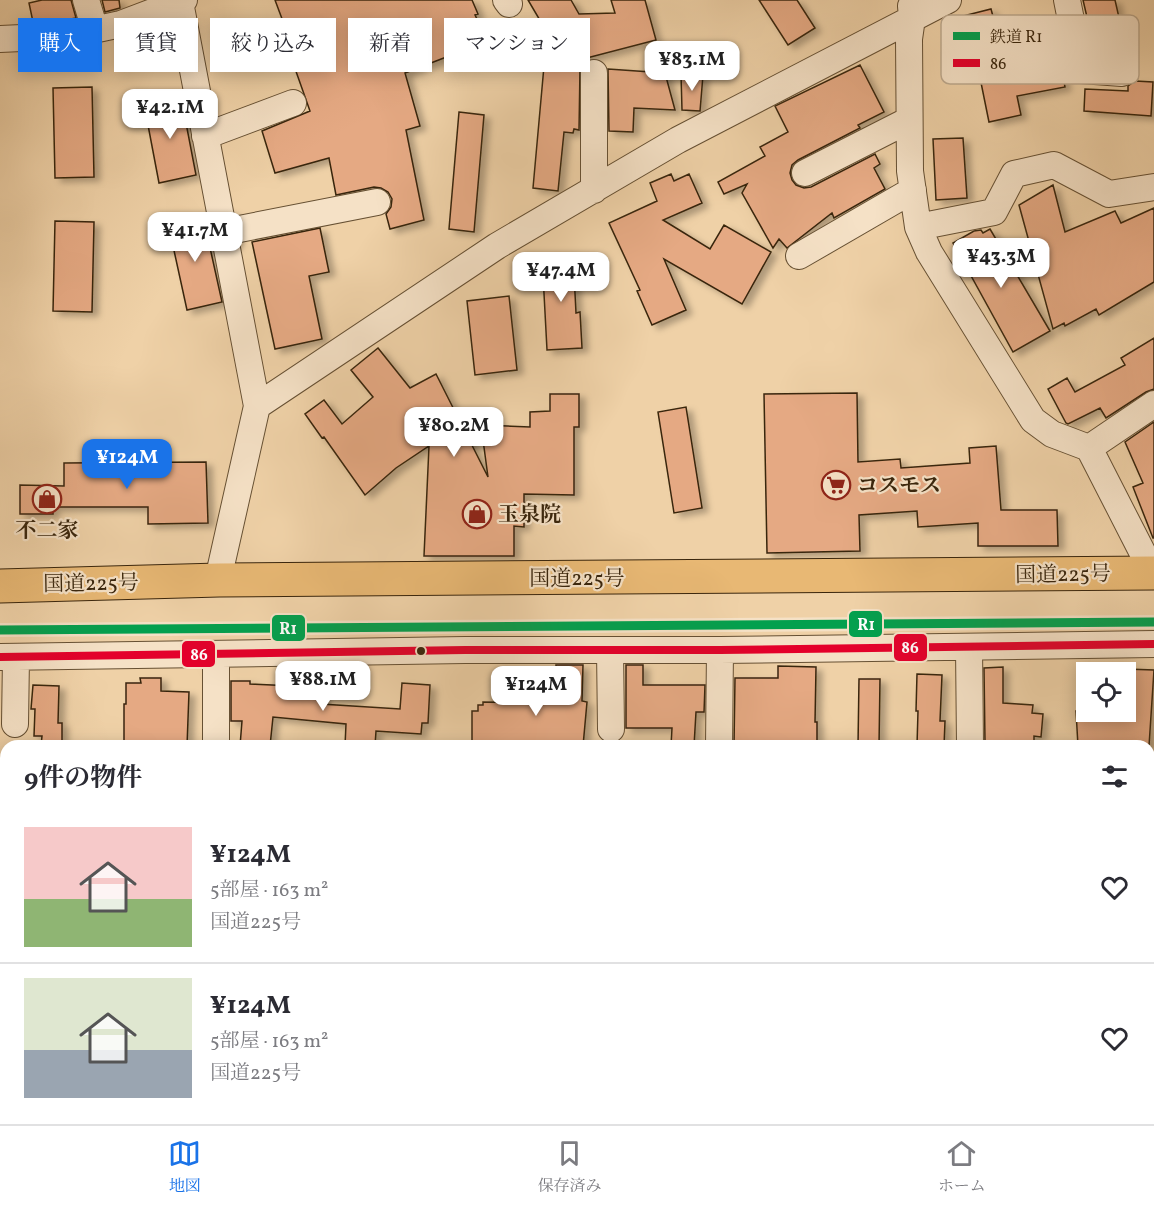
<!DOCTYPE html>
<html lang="ja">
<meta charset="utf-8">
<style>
body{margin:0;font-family:Vollkorn,"Noto Serif JP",serif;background:#f2f2f3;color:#2b2b33;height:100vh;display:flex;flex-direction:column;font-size:22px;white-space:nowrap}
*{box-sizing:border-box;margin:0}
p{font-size:20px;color:#7c7c81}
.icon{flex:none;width:33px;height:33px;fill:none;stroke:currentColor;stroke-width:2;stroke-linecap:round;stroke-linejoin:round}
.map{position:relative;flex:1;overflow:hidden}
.drawer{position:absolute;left:0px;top:740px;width:1155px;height:386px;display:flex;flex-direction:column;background:#fff;border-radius:18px 18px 0 0;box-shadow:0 3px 15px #0003}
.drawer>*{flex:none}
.top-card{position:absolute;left:18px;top:18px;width:600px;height:54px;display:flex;gap:12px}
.fabs{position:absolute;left:1076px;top:662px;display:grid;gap:12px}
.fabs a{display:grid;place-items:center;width:60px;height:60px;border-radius:0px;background:#fff;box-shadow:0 3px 15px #0003;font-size:30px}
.price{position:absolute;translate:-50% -51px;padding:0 14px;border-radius:12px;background:#fff;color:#222;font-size:20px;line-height:39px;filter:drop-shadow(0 2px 3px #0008)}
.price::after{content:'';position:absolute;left:50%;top:36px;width:18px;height:14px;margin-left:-9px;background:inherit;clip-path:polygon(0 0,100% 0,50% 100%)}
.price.active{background:#1a73e8;color:#fff}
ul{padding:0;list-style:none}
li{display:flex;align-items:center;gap:18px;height:150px;padding:0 24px}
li+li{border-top:2px solid #e1e1e2}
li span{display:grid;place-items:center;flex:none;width:168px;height:120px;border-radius:0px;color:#555}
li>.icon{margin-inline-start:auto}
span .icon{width:72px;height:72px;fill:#fffc;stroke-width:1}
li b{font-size:26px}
h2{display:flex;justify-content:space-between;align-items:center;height:72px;padding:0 24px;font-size:26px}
.tag{padding:0 21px;border-radius:0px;background:#fff;box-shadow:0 3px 15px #0003;font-size:21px;line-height:54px}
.tag.active{background:#1a73e8;color:#fff}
.menu{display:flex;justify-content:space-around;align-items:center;height:84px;border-top:2px solid #e1e1e2;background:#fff;font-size:16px;color:#7c7c81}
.menu a{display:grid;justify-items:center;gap:3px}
.menu .active{color:#1a73e8}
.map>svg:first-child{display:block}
.building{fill:#e5a983;stroke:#39250c;stroke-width:1.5;filter:url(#shadow)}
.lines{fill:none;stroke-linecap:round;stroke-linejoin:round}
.street-casing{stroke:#665033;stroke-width:28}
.highway-casing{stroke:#39250c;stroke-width:35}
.street{stroke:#f5e1c6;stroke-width:26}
.highway{stroke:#e8b874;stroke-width:33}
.bus-1-casing{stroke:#f5e1c6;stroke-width:12}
.bus-1{stroke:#e4002b;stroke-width:8}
.rail-1-casing{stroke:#f5e1c6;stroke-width:14}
.rail-1{stroke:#03a04e;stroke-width:9}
.bus-dot{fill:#39250c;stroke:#f5e1c6;stroke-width:2}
.labels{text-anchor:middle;stroke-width:4.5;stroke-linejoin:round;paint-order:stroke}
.poi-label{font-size:21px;font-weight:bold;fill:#39250c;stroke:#f5e1c6;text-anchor:start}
.street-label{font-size:21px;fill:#39250c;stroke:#f5e1c6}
.key{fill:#f5e1c6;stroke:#bda98e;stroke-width:1.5}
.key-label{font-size:16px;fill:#39250c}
.line-badge{stroke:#f5e1c6;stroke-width:2}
.badge-label{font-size:16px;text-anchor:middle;font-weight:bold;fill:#fff}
</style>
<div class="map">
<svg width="1154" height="1124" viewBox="0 0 1154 1124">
<defs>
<filter id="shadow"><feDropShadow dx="6" dy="4" stdDeviation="3" flood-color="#0004"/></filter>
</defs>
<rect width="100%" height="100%" fill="#efd1a7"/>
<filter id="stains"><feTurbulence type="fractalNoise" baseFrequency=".00333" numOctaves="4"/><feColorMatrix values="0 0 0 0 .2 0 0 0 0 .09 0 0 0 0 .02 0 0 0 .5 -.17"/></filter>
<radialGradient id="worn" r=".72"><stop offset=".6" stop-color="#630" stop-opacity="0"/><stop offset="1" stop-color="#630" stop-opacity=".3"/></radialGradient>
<path class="building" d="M42 0H71L76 18 60 21 33 22 29 3Z
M102 0H119L120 8 105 12Z
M275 0H472L478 14 475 15 489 44 452 62 449 56 405 73 420 126 406 130 424 220 390 229 386 214 391 207 392 199 388 192 381 188 374 187 336 195 329 158 275 173 262 131 310 111 292 60 297 59Z
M528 0H571L579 14 615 13 611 0H645L656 40 556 66 580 68 579 130 574 129 573 133 564 132 558 191 533 188 544 66 541 22Z
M759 0H797L815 28 788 45Z
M1083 0H1115L1120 22 1090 30Z
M991 9 998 35 1052 24 1065 87 1017 96 1021 115 989 122 975 53 972 54 963 16Z
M860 65 884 112 858 125 860 128 798 160 792 165 790 173 792 180 796 185 804 188 811 187 875 154 880 164 874 168 885 189 834 218 832 213 787 248 779 239 773 248 742 193 747 184 724 194 718 182 765 156 760 147 788 132 775 106Z
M608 69 665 73 675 110 634 108 633 132 609 131Z
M681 74 703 75 700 111 682 110Z
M1135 81 1153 82 1151 116 1084 111 1085 89 1128 91V86Z
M92 87 94 177 55 178 53 88Z
M181 97 196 175 159 183 144 104Z
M459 112 484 115 474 232 449 229Z
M963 138 967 198 936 200 933 139Z
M671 174 674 181 689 174 702 203 663 220 710 249 724 225 771 252 742 304 664 259 686 310 652 325 637 291 640 290 609 223 657 201 650 183Z
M1053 185 1065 232 1115 211 1121 223 1154 208V282L1099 315 1096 309 1065 326 1064 323 1053 329 1019 205Z
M203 216 222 302 187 310 168 223Z
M55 221 94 222 92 312 53 311Z
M320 228 329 272 309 276 322 339 275 349 252 242Z
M990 229 1050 331 1013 352 953 243 974 231 981 230 983 233Z
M573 254 576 313 580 312 582 348 547 350 542 256Z
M509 296 517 370 475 375 467 301Z
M1154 338V389L1146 392 1106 418 1100 408 1068 424 1066 423 1048 389 1067 378 1075 392 1125 365 1121 358Z
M378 348 410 388 436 374 488 477 481 425 530 427V412L550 411V394H579V427H574V495L524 494V527L514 526V556H424L429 446 396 468 365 495 324 437 322 438 305 414 324 400 342 424 373 397 351 370Z
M857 393 858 462 900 459 901 468 970 463 969 448 996 446 1001 510H1057L1058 546H978V523L918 527 917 511 859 515 860 551 767 553 764 394Z
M686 407 702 508 674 513 658 412Z
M1154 422V538H1153L1133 487 1143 483 1125 442Z
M206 462 208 523 148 524V507H53V514H20V485L64 486V463Z
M556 665H583L582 701 587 702 583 746H472V711H478V705H483V702L555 703Z
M626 665H643V685H705L704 712H696L694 746H671L672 728H626Z
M778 666 816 667 815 722H817V746H734L735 678H778Z
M1003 667V703L1033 705 1032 713 1043 714 1041 737 1034 736V744L985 742 984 668Z
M1125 669 1154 670 1149 746H1078L1076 711H1125Z
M917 674 942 675 940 721H945L944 746H917L918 711H916Z
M140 678H161V691L189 692 187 746H124V704H126V683H141Z
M859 679H880L879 746H858Z
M231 681H250V684L294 686V682L323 684 321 704 400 709 402 683 430 685 428 723H422L421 734 376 731 375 746H345L346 724 273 717 270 746H240L242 721H231Z
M33 685 59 686 58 723H62V746H41L42 736H34L35 709H31Z"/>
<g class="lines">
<g class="street-casing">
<path id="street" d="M86 0 95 30
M506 0 509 4
M1067 0 1081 70 1122 73
M180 2 257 406
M911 6 912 18 909 39 910 171 918 227 929 252 1033 420 1052 434 1089 448 1153 573
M0 39 65 36 121 24 184 0
M205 136 293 103
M805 173 909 120
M594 190V73
M918 227 994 212 1014 174 1054 165 1109 194 1154 187
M224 232 377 202
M799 256 913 190
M1089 448 1154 404
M219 580 221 566 257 406 497 246 678 140 948 0
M969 647 970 746
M610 650 611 729
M216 655V746
M0 657 465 650H720L1154 644
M15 724 16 657
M719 746 720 650
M1149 1005 1154 1001
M0 1077H6
M476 1119V1124
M217 1124V1119
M721 1124V1119
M1094 1124 1095 1119"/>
</g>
<g class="highway-casing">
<path id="highway" d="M0 586 219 580 1154 573"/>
</g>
<use href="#street" class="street"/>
<use href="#highway" class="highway"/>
<g class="bus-1-casing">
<path id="bus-1" d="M0 657 465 650H720L1154 644"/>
</g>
<use href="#bus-1" class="bus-1"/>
<g class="rail-1-casing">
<path id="rail-1" d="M0 630 1154 622"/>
</g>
<use href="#rail-1" class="rail-1"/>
</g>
<defs>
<g id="supermarket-ring" transform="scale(1.5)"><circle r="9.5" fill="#f5e1c6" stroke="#8f2418" stroke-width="1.5"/><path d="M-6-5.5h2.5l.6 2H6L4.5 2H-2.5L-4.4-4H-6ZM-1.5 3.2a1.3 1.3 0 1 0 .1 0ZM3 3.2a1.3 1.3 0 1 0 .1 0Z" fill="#8f2418"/></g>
<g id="shop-ring" transform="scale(1.5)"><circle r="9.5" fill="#f5e1c6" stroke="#8f2418" stroke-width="1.5"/><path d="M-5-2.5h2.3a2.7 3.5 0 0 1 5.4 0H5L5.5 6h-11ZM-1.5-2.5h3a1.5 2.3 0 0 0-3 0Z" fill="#8f2418"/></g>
</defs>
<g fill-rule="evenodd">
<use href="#supermarket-ring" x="836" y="485"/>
<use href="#shop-ring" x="47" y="499"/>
<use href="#shop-ring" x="477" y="514"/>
</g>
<circle class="bus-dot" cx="421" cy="651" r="5"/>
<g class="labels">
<g class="poi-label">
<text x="857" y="492">コスモス</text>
<text x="498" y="521">玉泉院</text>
<text x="47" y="537" text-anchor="middle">不二家</text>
</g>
<g class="street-label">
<text transform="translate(1063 574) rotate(-1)" y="7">国道225号</text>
<text x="577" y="585">国道225号</text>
<text transform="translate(91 583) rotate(-1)" y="7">国道225号</text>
</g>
</g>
<rect x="941" y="15" width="198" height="69" rx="9" class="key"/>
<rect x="953" y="32" width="27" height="8" fill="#03a04e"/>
<rect x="953" y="59" width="27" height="8" fill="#e4002b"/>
<g class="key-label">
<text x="990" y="42">鉄道 R1</text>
<text x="990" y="69">86</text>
</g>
<g class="line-badge">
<rect x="848" y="610" width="35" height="28" rx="6" fill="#03a04e"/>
<rect x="271" y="614" width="35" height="28" rx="6" fill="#03a04e"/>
<rect x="893" y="633" width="35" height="29" rx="6" fill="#e4002b"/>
<rect x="181" y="640" width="35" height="28" rx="6" fill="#e4002b"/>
</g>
<g class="badge-label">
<text x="866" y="630">R1</text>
<text x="288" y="634">R1</text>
<text x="910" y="653">86</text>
<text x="199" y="660">86</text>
</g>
<rect width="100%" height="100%" filter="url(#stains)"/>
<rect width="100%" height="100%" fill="url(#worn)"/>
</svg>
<div class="fabs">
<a><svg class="icon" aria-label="locate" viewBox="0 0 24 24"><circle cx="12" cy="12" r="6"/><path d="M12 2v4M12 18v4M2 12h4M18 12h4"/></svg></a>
</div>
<b class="price" style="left:692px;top:92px">¥83.1M</b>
<b class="price" style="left:170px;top:140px">¥42.1M</b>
<b class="price" style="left:195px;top:263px">¥41.7M</b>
<b class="price" style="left:1001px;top:289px">¥43.3M</b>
<b class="price" style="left:561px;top:303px">¥47.4M</b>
<b class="price" style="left:454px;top:458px">¥80.2M</b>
<b class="price active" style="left:127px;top:490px">¥124M</b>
<b class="price" style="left:323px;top:712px">¥88.1M</b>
<b class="price" style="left:536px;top:717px">¥124M</b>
<div class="top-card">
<a class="tag active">購入</a>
<a class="tag">賃貸</a>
<a class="tag">絞り込み</a>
<a class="tag">新着</a>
<a class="tag">マンション</a>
</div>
<section class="drawer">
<h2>9件の物件<svg class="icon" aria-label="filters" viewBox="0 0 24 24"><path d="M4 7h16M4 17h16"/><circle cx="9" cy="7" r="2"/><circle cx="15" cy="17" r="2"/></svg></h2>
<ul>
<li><span style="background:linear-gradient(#f6c9c9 60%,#8fb573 0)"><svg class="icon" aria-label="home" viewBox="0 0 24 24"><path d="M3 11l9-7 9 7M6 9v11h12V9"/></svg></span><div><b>¥124M</b><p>5部屋 · 163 m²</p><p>国道225号</p></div><svg class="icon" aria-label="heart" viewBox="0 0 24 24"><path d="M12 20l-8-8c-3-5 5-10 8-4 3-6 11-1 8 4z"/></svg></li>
<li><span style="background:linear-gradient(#dfe7d0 60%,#9aa5b1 0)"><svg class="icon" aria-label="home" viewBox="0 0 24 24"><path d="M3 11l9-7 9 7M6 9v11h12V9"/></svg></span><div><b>¥124M</b><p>5部屋 · 163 m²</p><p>国道225号</p></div><svg class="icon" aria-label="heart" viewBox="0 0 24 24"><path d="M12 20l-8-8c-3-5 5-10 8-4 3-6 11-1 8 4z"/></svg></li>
</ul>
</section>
</div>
<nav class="menu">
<a class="active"><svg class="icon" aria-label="map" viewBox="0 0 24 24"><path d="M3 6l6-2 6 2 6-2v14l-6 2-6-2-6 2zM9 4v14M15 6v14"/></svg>地図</a>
<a><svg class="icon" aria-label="saved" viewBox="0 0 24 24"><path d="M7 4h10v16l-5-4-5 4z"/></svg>保存済み</a>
<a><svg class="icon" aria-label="home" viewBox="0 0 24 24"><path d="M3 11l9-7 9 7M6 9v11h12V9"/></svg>ホーム</a>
</nav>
